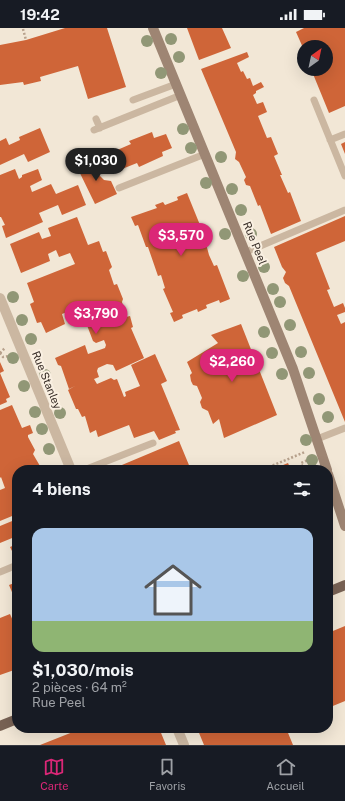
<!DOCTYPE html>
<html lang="fr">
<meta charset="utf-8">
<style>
body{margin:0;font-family:"Public Sans",sans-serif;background:#242831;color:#f1f3f6;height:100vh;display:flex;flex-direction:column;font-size:15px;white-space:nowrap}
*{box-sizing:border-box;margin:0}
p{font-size:13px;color:#9ea1a6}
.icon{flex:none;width:22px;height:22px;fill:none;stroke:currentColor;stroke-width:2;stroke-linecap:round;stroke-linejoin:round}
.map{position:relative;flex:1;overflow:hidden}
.details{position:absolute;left:12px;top:437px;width:321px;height:268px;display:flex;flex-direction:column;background:#171b24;border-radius:16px;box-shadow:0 4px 16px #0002}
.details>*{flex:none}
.needle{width:26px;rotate:33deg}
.buttons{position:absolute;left:297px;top:12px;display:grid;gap:8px}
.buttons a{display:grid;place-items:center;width:36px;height:36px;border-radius:50%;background:#171b24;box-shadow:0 4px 16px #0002;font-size:20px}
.price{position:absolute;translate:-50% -34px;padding:0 9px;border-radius:14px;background:#db2777;color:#fff;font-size:13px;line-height:26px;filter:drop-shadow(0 1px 2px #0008)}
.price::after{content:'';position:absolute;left:50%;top:24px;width:12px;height:9px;margin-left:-6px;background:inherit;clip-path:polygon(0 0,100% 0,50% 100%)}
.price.active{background:#222;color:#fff}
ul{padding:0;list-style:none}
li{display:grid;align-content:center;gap:8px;height:212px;padding:0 20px}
li span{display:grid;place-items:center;height:124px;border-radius:12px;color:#555}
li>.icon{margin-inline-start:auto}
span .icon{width:72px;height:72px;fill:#fffc;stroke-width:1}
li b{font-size:17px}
h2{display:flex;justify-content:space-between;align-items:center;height:48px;padding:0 20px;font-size:17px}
.status{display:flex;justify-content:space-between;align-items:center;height:28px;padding:0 20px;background:#171b24;direction:ltr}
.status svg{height:11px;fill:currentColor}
.tabs{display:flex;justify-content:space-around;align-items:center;height:56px;border-top:1px solid #363941;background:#171b24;font-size:11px;color:#9ea1a6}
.tabs a{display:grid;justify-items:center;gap:2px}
.tabs .active{color:#db2777}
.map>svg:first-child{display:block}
.building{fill:#cf6538}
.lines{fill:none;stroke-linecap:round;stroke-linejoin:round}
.path{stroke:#b7a18c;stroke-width:2.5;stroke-dasharray:2 2;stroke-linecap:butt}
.lane{stroke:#cbb7a1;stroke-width:7}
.street{stroke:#cbb7a1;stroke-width:10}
.secondary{stroke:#9e8573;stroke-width:10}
.primary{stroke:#786254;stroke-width:10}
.tree{fill:#919776}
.labels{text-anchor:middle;stroke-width:4;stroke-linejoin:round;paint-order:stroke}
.street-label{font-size:11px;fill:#352b25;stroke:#faf0e2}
</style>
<div class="status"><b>19:42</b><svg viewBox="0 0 49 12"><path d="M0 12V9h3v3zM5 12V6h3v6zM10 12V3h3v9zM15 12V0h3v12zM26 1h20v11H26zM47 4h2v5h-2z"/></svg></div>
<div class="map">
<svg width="345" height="717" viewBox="0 0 345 717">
<rect width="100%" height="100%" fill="#f2e7d6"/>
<path class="building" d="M65 0H107L126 59 88 71 78 38 40 49 41 53 24 57 23 54 0 57V17L26 12Z
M187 0H222L231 20 199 32Z
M304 0H345V78L329 85 311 41H326V19H304V22L296 4Z
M247 24 249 29 237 35 241 44 243 43 247 51 250 50 253 58 261 54 264 59 256 63V65L253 67 257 76 263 74 267 84 258 88 267 110 271 109 278 126 274 128 282 147H280L288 165 290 164 301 193 271 206 260 177 258 178 250 158 246 157 244 152 246 149 239 134 235 131 236 124 201 41Z
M40 100 50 124 28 134 24 126 0 137V113L6 110 9 117 20 112 19 109Z
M152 104 154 110 166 106 172 120 162 124 163 128 139 139 137 135 122 141 115 123 131 116 129 113Z
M345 114V126L341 116Z
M92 129 100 148 104 152 111 153 117 166 95 176 76 137Z
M15 141 19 151 22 149V147L38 141 42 152 30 158 32 164 51 156 56 166 78 157 86 177 62 187 58 177 39 185 43 194 6 210 2 198 5 197 1 189H0V147Z
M187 165 200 197 197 198 203 213 205 212 209 227 214 238 217 237 230 271 220 275 219 272 206 277 207 280 198 284 197 281 182 287 183 290 174 294 170 285 173 284 163 261 165 260 161 247 158 248 148 219H146L138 197 135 198 131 189 157 180 155 177 163 174 165 177 178 172 177 169Z
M345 188V213L316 225 330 261 327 262 334 279 343 275 345 280V284L337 287 341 296 345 294V394L289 258 285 255 283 250 286 244 282 239 274 219Z
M77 189 88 217 99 213 103 224 106 223 112 239 109 242 114 257 117 256 123 271 122 274 126 289 130 288 133 299 131 300 144 330 116 343 113 337 107 336 98 340 97 343 99 349 94 351 97 356 111 350 114 352 117 351 124 369 126 368 125 364 140 358 131 337 155 326 167 353 161 356 180 402 175 403 176 405 159 412 154 403 134 410 129 397 98 409 96 402 90 405 85 388 82 389 78 381H76L68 362 75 358 69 361 61 338 58 337 55 330 85 317 88 326 105 320 106 317 104 312 96 315 93 313 80 279 62 286 65 296 46 305 41 294 37 295 30 276 34 274 27 255 75 236 70 225 59 229 56 222 48 226 50 233 21 245 10 216 39 204 42 211 51 208 48 200Z
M241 296 277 387 224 410 219 391 213 396 208 383 202 380 200 374 202 370 197 358 193 357 191 353 190 347 192 345 187 334 218 315 211 307Z
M0 334 4 343 0 345Z
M0 345 10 369 6 371 7 374 0 377Z
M12 377 22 400 30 397 33 405 28 407V409L35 422 33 426 40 438V442H17V486L0 493V462L5 460 1 449 0 450V382Z
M179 413 191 442H110Z
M288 435 291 442H271Z
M17 491V508L0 515V498Z
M17 516V528L15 529 10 519Z
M17 554V576L9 557Z
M10 586 17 602 14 603 17 611V641L0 647V590Z
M345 598V673L328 680V605Z
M83 700H159L166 717H40Z
M197 700H286L293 717H204Z"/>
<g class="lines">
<path class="path" d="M23 1 26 12
M0 325 3 329 9 328
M0 325 5 320
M269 439 305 424
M304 442 301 435 308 432"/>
<path class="lane" d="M133 72 176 56
M314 72 345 148
M96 91 100 100
M94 102 181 67
M330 112 345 106
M119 160 205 126
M246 224 345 182
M317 411 345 400
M84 442 153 415
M0 544 17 537"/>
<path class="street" d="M0 270 71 442
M177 700 184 717"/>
<path class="secondary" d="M153 0 293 341 327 442
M328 446 345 498"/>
<path class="primary" d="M328 564 345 557
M0 698 17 691"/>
</g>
<g class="tree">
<circle cx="171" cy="11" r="6"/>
<circle cx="147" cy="13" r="6"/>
<circle cx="179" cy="29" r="6"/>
<circle cx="161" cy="45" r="6"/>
<circle cx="183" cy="101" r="6"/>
<circle cx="191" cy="120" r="6"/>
<circle cx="221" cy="129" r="6"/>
<circle cx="206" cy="155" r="6"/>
<circle cx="232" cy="161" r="6"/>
<circle cx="241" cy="182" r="6"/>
<circle cx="225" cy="206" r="6"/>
<circle cx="251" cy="206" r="6"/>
<circle cx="264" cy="239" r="6"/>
<circle cx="243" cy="248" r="6"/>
<circle cx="273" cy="261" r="6"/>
<circle cx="13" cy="269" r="6"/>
<circle cx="280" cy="274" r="6"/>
<circle cx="22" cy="292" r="6"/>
<circle cx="290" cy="297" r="6"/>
<circle cx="264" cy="304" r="6"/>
<circle cx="31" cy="311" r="6"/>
<circle cx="301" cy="324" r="6"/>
<circle cx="272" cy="325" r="6"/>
<circle cx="13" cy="330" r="6"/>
<circle cx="309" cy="345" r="6"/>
<circle cx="282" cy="346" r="6"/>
<circle cx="45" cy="347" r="6"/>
<circle cx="24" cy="358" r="6"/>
<circle cx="319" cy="371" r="6"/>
<circle cx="35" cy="384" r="6"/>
<circle cx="60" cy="385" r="6"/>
<circle cx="328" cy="389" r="6"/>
<circle cx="42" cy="401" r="6"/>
<circle cx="306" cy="412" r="6"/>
<circle cx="49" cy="421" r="6"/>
<circle cx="312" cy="432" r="6"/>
</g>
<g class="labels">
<g class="street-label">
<text transform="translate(255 215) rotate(68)" y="4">Rue Peel</text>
<text transform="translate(47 352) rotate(68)" y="4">Rue Stanley</text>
</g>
</g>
</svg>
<div class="buttons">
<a><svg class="needle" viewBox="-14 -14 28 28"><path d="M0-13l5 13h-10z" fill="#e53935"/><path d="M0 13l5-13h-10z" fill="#9ea1a6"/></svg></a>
</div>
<b class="price active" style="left:96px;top:154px">$1,030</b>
<b class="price" style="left:181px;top:229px">$3,570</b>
<b class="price" style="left:96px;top:307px">$3,790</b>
<b class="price" style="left:232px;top:355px">$2,260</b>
<section class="details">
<h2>4 biens<svg class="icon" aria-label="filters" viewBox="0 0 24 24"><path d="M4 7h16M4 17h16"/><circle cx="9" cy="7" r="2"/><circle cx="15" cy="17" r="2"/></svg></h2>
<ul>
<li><span style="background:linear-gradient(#a9c7e8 75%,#8fb573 0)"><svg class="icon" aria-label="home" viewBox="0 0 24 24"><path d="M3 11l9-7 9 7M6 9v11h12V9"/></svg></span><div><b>$1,030/mois</b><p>2 pièces · 64 m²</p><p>Rue Peel</p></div></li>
</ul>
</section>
</div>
<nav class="tabs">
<a class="active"><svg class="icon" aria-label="map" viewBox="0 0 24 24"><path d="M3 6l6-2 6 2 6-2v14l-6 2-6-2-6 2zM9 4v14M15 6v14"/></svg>Carte</a>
<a><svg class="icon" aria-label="saved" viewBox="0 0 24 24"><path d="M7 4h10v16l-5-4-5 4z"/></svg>Favoris</a>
<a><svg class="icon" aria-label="home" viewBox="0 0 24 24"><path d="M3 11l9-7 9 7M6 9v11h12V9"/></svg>Accueil</a>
</nav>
